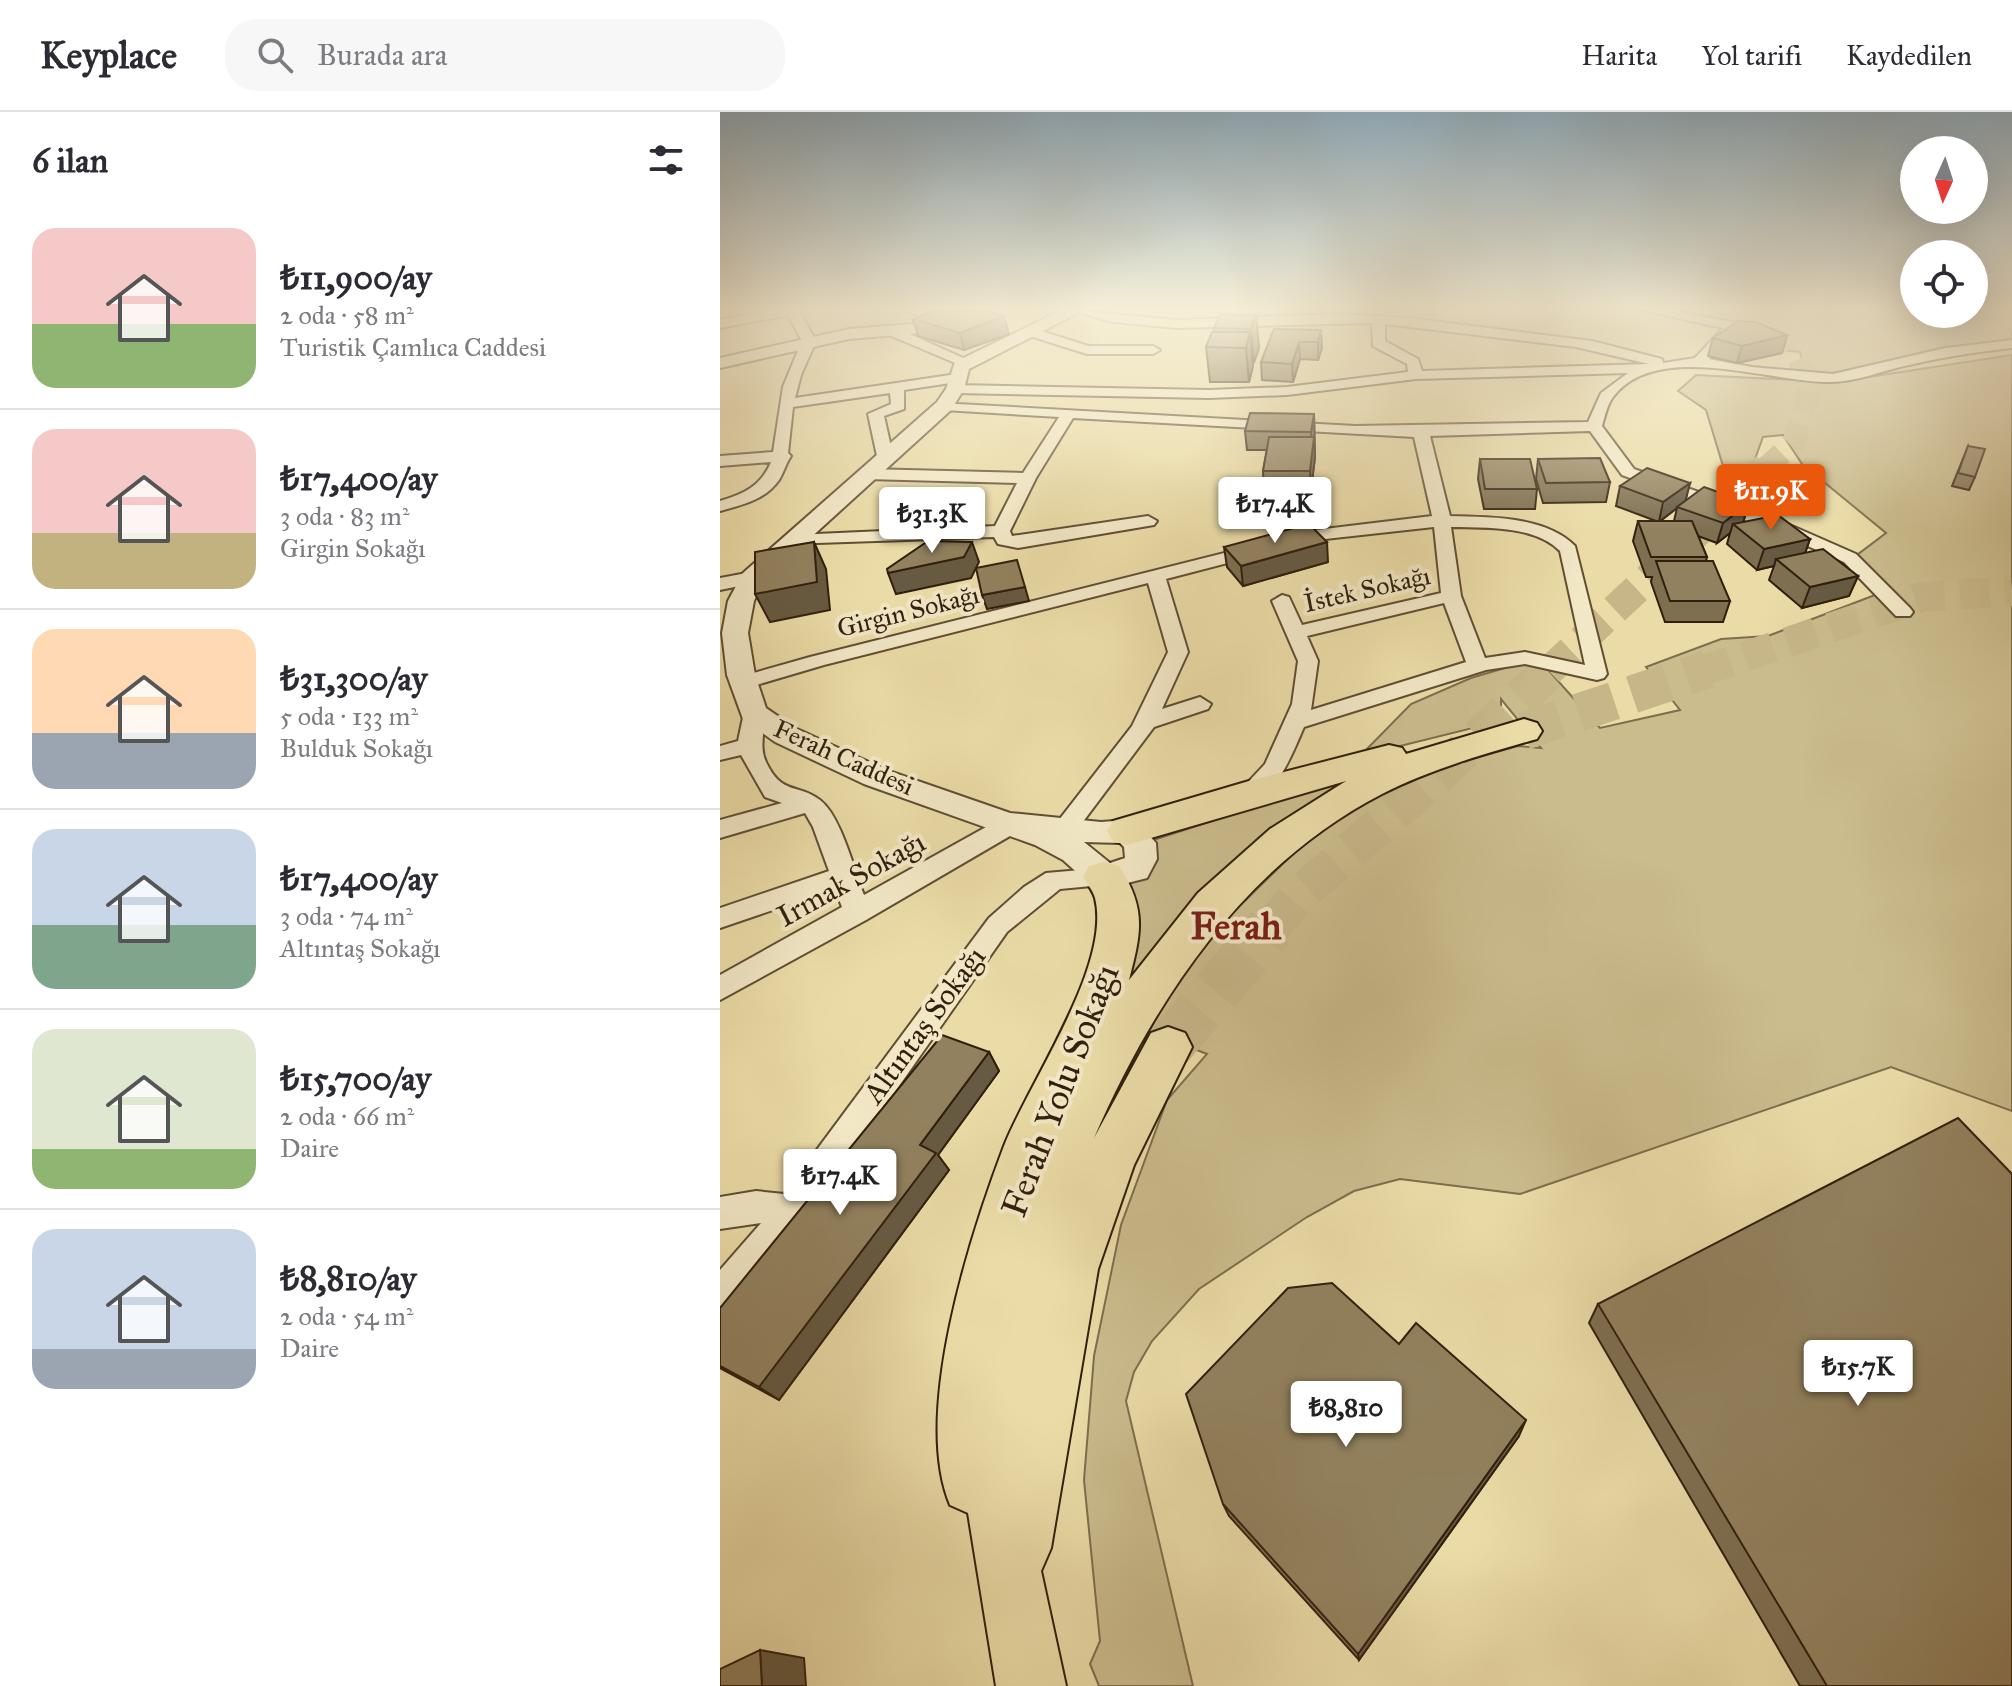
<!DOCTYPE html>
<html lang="tr">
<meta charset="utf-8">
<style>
body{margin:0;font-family:"IM FELL Great Primer",serif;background:#f7f7f7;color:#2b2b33;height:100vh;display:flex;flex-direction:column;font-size:30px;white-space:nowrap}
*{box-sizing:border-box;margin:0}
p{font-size:26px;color:#7c7c81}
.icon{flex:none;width:44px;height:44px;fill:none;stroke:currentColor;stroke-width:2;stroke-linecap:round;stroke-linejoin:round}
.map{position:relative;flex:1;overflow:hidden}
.sheet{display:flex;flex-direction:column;background:#fff;width:720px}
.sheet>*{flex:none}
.needle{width:52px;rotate:183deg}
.tools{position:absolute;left:1180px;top:24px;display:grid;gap:16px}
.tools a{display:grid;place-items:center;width:88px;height:88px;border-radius:50%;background:#fff;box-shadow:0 8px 32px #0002;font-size:40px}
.price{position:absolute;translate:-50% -68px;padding:0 18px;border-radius:8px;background:#fff;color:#222;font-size:26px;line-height:52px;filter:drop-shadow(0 2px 4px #0008)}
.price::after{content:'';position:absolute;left:50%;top:48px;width:24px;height:18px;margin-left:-12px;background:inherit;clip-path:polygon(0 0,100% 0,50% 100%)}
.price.selected{background:#ea580c;color:#fff}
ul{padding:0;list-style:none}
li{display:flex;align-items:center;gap:24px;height:200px;padding:0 32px}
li+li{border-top:2px solid #e1e1e2}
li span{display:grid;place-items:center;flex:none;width:224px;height:160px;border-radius:24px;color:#555}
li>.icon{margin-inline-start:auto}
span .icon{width:96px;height:96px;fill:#fffc;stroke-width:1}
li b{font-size:34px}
h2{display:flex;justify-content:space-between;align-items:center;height:96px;padding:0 32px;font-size:34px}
header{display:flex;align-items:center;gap:48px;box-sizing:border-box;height:112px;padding:0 40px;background:#fff;border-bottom:2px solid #e1e1e2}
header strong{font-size:38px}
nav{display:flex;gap:44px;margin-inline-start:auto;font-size:28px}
.search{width:560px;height:72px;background:#f7f7f7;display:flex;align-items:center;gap:20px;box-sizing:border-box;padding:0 28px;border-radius:32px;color:#7c7c81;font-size:30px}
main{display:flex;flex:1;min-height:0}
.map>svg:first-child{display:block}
.green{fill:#cbbc8d;stroke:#7e6e4e;stroke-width:2}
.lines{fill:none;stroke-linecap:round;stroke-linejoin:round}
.primary-tunnel-far3{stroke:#c6b688;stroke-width:23;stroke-dasharray:23 12;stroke-linecap:butt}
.primary-tunnel-far2{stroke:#c6b688;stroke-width:30;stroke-dasharray:30 15;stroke-linecap:butt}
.primary-tunnel-far1{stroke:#c6b688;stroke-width:38;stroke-dasharray:38 19;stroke-linecap:butt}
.primary-tunnel{stroke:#c6b688;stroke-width:49;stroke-dasharray:49 24;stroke-linecap:butt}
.minor-casing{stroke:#604e34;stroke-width:4}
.tertiary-casing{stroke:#604e34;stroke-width:4}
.primary-casing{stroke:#311f0e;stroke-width:4}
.minor{fill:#f2e8c6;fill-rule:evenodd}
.tertiary{fill:#f2e8c6;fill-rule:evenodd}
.primary{fill:#ebdca7;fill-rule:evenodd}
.wall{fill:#7e6f51;stroke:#311f0e;stroke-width:2;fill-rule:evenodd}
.shaded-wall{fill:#665a42;stroke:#311f0e;stroke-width:2}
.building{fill:#92815e;stroke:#311f0e;stroke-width:2}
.labels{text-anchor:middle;stroke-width:8;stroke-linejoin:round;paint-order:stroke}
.far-street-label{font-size:26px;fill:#311f0e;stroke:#f2e8c6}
.street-label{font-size:30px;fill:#311f0e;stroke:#f2e8c6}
.near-street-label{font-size:36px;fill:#311f0e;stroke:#f2e8c6}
.district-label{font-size:38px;font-weight:bold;fill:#7a1f14;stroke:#f2e8c6}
</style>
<header>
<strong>Keyplace</strong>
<div class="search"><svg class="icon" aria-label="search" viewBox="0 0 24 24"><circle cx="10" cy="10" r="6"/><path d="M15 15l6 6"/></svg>Burada ara</div>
<nav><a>Harita</a><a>Yol tarifi</a><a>Kaydedilen</a></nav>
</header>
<main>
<section class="sheet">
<h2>6 ilan<svg class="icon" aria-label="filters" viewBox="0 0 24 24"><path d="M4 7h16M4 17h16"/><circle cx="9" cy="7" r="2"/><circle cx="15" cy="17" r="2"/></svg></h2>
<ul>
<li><span style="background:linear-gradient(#f6c9c9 60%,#8fb573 0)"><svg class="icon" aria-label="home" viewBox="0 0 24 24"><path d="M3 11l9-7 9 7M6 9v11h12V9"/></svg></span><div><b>₺11,900/ay</b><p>2 oda · 58 m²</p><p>Turistik Çamlıca Caddesi</p></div></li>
<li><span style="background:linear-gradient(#f6c9c9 65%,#c2b280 0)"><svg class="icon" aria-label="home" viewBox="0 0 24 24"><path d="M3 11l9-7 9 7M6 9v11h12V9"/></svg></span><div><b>₺17,400/ay</b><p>3 oda · 83 m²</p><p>Girgin Sokağı</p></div></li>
<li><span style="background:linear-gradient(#ffd9b3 65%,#9aa5b1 0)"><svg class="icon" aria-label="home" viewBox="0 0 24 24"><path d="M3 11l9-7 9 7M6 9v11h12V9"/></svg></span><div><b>₺31,300/ay</b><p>5 oda · 133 m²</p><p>Bulduk Sokağı</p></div></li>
<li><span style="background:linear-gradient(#c9d6e8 60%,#7fa58c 0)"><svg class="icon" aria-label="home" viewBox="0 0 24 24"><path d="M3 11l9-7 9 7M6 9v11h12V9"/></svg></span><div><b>₺17,400/ay</b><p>3 oda · 74 m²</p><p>Altıntaş Sokağı</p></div></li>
<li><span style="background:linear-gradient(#dfe7d0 75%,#8fb573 0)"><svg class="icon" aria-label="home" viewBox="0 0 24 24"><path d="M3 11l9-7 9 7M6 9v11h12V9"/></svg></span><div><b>₺15,700/ay</b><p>2 oda · 66 m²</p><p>Daire</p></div></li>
<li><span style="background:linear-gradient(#c9d6e8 75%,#9aa5b1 0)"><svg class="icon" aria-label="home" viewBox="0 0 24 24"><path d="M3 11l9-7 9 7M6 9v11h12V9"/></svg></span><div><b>₺8,810/ay</b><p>2 oda · 54 m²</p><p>Daire</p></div></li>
</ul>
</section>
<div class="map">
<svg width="1292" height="1574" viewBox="0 0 1292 1574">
<rect width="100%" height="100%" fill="#ebdca7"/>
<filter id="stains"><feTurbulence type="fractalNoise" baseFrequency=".0025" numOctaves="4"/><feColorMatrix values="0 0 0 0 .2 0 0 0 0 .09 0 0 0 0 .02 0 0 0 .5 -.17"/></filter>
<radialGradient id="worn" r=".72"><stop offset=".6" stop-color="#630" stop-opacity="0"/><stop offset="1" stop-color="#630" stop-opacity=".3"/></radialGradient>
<path class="green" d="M949 198H1194V202H1254V198H1292V228L1219 236 1113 262 1085 260 1080 240 1053 237 1038 221Z
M1292 243V999L1171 955 800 1082 680 1067 634 1079 587 1105 479 1177 432 1229 414 1260 406 1289 473 1574H379L370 1552 380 1529 364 1368 374 1244 401 1113 447 988 487 942 428 919 485 828 588 727 647 688 709 659 798 634 821 636 781 587V609L640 644 691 592 751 566 808 549 822 551 880 616 960 598 926 555 1001 527 1048 524 1168 478 1137 443 1166 421 1082 352 1063 323 1043 325 1031 358 1003 354 986 298 958 279 976 263 1116 270Z
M667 652 607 682 362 949 394 774 412 735Z"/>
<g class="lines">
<path class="primary-tunnel-far3" d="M1256 198 1292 218
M1045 357 1074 330 1091 273 1071 233 1047 198"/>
<path class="primary-tunnel-far2" d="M829 559 1047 355
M982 559 1202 485 1292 479"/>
<path class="primary-tunnel-far1" d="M804 619 988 557
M549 818 578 784 719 662 831 557"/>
<path class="primary-tunnel" d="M448 935 550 816"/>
<g class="minor-casing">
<path id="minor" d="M51 198H79L96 229 81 263 75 286 237 262 244 266 237 270 184 278V297L164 304 173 344 165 349 157 344 148 302 171 292 170 281 73 295 68 341 71 344C66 351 64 360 59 368 45 388 22 393 0 399V389C24 382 41 374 51 350L0 354V344L53 340 63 275 82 229 68 203 0 216V208Z
M180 198 218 200 243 213 236 217 214 207Z
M352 198 457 208 618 202 689 206 872 229 942 247 943 251 975 246 1003 216 921 198H949L1017 211V217L989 247 1032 255 1113 262 1226 236 1292 228V236C1257 240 1223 245 1189 253 1164 258 1136 270 1111 270 1050 271 937 227 893 285 887 293 885 304 882 314L914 357 1063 410 1136 442 1190 496 1193 500 1190 504H1176L1124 450 1051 418 902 363 870 319 710 324 730 404C770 405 825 404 855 434L887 562 884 566 877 568 805 552 766 558 584 615C574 637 553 697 521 688L517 682 545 652 572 592 578 549 552 489 562 483 569 485 582 513 721 481 714 415 596 428 446 467 468 540 442 597 480 585 491 592 488 597 434 615 353 723 344 726 335 723 332 717 412 614 448 540 428 471 104 553 23 577 12 571 16 566 90 545 596 418 712 404 694 325 353 306 316 366 290 419 292 424 428 404 437 409 434 413 298 436 278 432 274 425 68 432 65 428 68 424 74 423 275 414 297 371 146 367 138 362 146 357 303 361 339 305 224 298 219 297V291L635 314 868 310 881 281 908 261 696 267 567 283 489 286 235 281 228 277 235 273 489 278 567 275 688 260 687 252 653 234 652 211 457 216 392 210ZM665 212 856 235 929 252 702 259 698 247 665 229ZM731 415C765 416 814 413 840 439L865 553 805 540 765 546 741 484ZM724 491 746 550 591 598 598 549 587 524Z
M162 214H172L252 250 240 253 162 220Z
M312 216 368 234H433L440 238 433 242H367L307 223 305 220Z
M32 460 41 466 39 470 0 478V466Z
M33 594 41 596C49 610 37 632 46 650 62 684 78 671 100 688 121 704 134 758 144 783L284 705 293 702 302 705 305 711 302 717 146 808 0 888V863L122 795 115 777 0 816V796L109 759 93 715 85 701 0 726V708L62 691 45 685 21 643 0 648V634L18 629 25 596Z
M384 756 393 758 397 765 393 772 340 777 287 820 83 1111 12 1197 0 1203V1158L41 1111 0 1117V1085L36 1079 64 1082 269 806 304 775 326 761Z"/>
</g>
<g class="tertiary-casing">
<path id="tertiary" d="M342 198H364L249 257 244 277 231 298 43 469 34 489 28 521 35 563 46 596 75 616 166 658 290 701 381 710 407 708 418 711 436 731 437 747 427 766 384 777 372 774 343 748 315 733 144 672 55 630 23 607 7 563 2 521 8 489 23 461 217 290 226 277 235 250ZM364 730 400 731 404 735 405 746 390 751Z
M242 208 251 213 248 217 129 227 0 256V246L129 217Z"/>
</g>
<g class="primary-casing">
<path id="primary" d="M804 607 817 611 822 619 817 627C764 642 711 657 662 682 524 753 434 888 374 1026L431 921 448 915 465 921 472 935 414 1053 378 1157 331 1436 321 1459 346 1574H276L248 1401 230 1393C192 1302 250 1124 284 1034 309 970 392 853 375 786 373 779 367 771 363 765L369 754 384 750 399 754C427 797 421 821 409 868L478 781 550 717 626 669 407 733 393 729 387 719 393 709 529 669 669 633 682 636 686 642Z"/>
</g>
<use href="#minor" class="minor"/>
<use href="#tertiary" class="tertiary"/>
<use href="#primary" class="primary"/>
</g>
<path class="wall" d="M536 203 539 236 533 251V254L529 270H490L486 235 494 220V216Z
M193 207 289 222 244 238 198 224Z
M601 218 602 236 598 248 580 247 573 270 542 268 541 250Z
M1067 223 1062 241 1017 251 988 244 993 226Z
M594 302 595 345 591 379 544 378 543 359 547 338H527L525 319Z
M1248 334 1255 365 1249 378 1232 374Z
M760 347 817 377 815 397H764L758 367Z
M818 347 890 370 886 390 823 391 816 367Z
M970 371 965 389 1029 391 1023 410 1090 427 1085 441 1138 464 1129 484 1082 496 1049 468 1054 454 1037 458 1007 432 1010 421 997 431 978 424 987 445 986 449 1010 489 1003 510H945L931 470 932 465H926L913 429 918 409H936L896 394 900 374ZM957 396 954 409H940Z
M504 435 608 450 523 474 507 455Z
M269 940 279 959 218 1043 229 1058 59 1288 0 1256V1196Z
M878 1192 1292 1574H1080L869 1211Z
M679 1232 799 1324 639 1548 509 1404 503 1392Z"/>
<path class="shaded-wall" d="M536 203 539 236 534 251 531 217Z
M284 204 289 222 244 238 240 221Z
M601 218 602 236 598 248V230Z
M530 220 533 254 529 270 526 236Z
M1067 223 1062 241 1017 251 1022 234Z
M579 230 580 247 573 270 572 252Z
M594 302 595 345 591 379 590 359 592 339 591 320Z
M970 371 965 391 957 395V396L939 410 943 390Z
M1029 391 1023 411 1013 412 1010 421 997 431 1003 411Z
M1090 427 1083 447H1056L1054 454 1037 458 1044 437Z
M94 430 106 457 110 498 50 510 35 482Z
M252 430 259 450 251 466 176 482 168 461Z
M607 430 608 450 523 474 521 454Z
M1138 464 1129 484 1082 496 1090 475Z
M305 475 309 489 267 497 262 483Z
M269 940 279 959 218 1043 229 1058 59 1288 39 1275 200 1033Z
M806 1308 799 1324 639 1548 638 1542Z
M40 1538 84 1546 86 1574H42Z"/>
<path class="building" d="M214 199H267L284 204 240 221 193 207Z
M500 202 536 203 531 217 494 216Z
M1018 209 1036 210 1067 223 1022 234 993 226Z
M554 217 601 218 598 230H579L572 252 541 250Z
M492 220H530L526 236 486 235Z
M530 301 594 302 591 320 525 319Z
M549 325H594L590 359H543Z
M1248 334 1265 337 1255 365 1238 361Z
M880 346 890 370 826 371 818 347Z
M760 347H810L817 377H765Z
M927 356 970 371 943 390 900 374Z
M984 375 1029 391 1003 411 957 395Z
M1058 403 1090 427 1044 437 1013 412Z
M918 409H972L987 445H931Z
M589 412 607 430 521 454 504 435Z
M208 429 252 430 244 445 168 461 167 457Z
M94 430 97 470 35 482V440Z
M1103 437 1138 464 1090 475 1056 447Z
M297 448 305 475 262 483 256 456Z
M936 449H993L1010 489H950Z
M222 923 269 940 200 1033 216 1041 39 1275 0 1254V1196Z
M1238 1006 1292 1062V1574H1107L878 1192Z
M612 1171 679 1232 696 1211 806 1308 638 1542 503 1392 466 1282 568 1176Z
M40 1538 42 1574H0V1557Z"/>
<linearGradient id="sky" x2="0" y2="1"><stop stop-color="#90aab9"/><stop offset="0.47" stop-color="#f6efd7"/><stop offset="1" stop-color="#f6efd7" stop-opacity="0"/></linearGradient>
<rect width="1292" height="419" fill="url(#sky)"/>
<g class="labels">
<g class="far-street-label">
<text transform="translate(647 477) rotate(-13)" y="9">İstek Sokağı</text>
<text transform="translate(188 499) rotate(-14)" y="9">Girgin Sokağı</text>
<text transform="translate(124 645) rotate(24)" y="9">Ferah Caddesi</text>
</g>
<g class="street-label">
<text transform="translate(131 767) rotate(-29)" y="10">Irmak Sokağı</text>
<text transform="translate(204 913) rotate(-54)" y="10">Altıntaş Sokağı</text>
</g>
<g class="near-street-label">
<text transform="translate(339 978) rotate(-69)" y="13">Ferah Yolu Sokağı</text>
</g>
<g class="district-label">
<text x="516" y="827">Ferah</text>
</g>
</g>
<rect width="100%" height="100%" filter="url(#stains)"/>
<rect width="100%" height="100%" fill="url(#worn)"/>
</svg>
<div class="tools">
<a><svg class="needle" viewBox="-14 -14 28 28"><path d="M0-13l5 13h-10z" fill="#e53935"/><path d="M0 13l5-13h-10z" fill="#7c7c81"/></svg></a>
<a><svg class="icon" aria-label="locate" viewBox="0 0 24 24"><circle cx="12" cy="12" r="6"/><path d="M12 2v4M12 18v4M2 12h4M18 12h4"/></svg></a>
</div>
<b class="price selected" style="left:1051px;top:420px">₺11.9K</b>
<b class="price" style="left:555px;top:433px">₺17.4K</b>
<b class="price" style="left:212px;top:443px">₺31.3K</b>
<b class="price" style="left:120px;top:1105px">₺17.4K</b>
<b class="price" style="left:1138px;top:1296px">₺15.7K</b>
<b class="price" style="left:626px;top:1337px">₺8,810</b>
</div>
</main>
